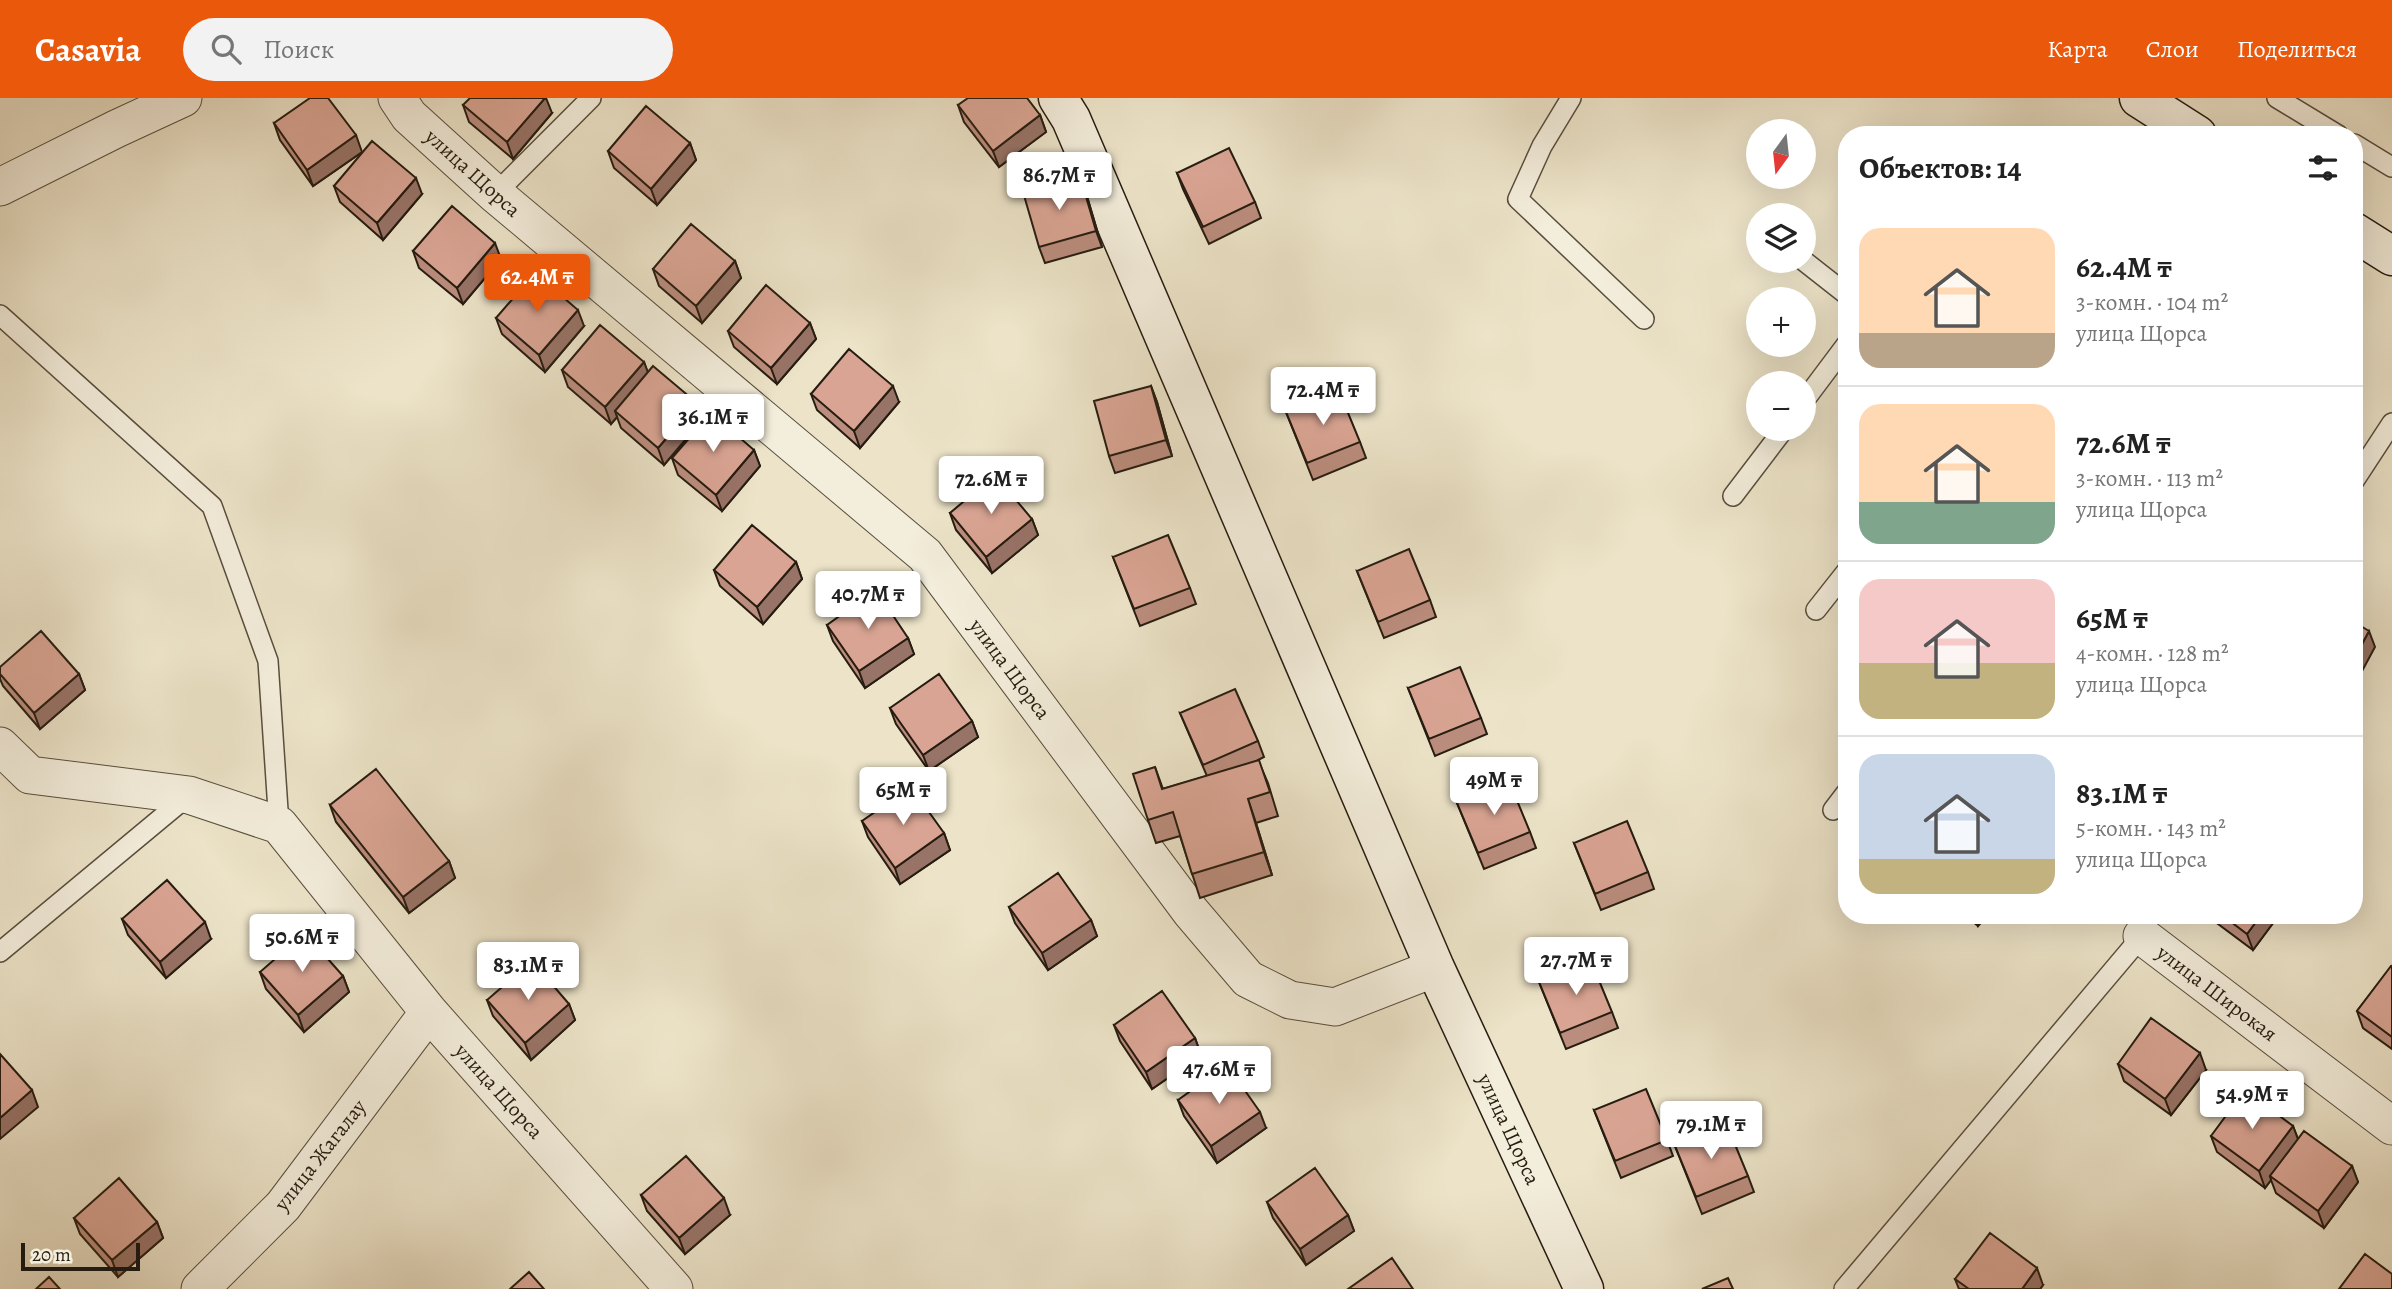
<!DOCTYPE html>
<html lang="ru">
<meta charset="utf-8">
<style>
body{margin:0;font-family:Alegreya,serif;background:#f2f2f2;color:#222;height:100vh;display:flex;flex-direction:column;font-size:26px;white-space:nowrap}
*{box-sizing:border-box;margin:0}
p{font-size:23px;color:#767676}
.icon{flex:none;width:38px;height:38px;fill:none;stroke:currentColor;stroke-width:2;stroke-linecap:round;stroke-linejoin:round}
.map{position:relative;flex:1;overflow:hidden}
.side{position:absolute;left:1838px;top:28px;width:525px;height:798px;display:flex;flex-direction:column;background:#fff;border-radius:28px;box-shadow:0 7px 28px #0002}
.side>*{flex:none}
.needle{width:46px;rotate:195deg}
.buttons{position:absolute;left:1746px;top:21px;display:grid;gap:14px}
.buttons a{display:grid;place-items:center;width:70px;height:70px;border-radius:50%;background:#fff;box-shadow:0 7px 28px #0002;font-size:35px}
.scale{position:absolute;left:21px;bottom:18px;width:119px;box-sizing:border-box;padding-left:7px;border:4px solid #261c10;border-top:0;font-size:19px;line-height:24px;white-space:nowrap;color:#261c10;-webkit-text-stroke:5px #f3eddb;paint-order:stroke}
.price{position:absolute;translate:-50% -60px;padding:0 16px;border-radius:7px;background:#fff;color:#222;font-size:23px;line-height:46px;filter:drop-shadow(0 2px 4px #0008)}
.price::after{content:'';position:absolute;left:50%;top:42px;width:21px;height:16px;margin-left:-10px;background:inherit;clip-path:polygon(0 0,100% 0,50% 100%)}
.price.on{background:#ea580c;color:#fff}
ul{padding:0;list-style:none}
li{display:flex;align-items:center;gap:21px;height:175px;padding:0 21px}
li+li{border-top:2px solid #e0e0e0}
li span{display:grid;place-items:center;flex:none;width:196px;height:140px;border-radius:21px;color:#555}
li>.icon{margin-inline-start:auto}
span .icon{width:84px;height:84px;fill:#fffc;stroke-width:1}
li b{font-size:30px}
h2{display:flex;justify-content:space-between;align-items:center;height:84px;padding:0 21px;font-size:30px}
header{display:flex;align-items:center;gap:42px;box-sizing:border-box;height:98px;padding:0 35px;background:#ea580c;color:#fff}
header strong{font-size:33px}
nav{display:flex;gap:38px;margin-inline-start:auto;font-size:24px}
.search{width:490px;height:63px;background:#f2f2f2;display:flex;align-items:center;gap:18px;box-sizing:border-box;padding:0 24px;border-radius:38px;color:#767676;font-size:26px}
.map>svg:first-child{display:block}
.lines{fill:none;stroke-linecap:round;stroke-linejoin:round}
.lane-casing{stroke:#584e3e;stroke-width:22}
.street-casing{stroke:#584e3e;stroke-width:39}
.secondary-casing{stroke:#261c10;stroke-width:41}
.lane{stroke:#f3eddb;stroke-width:19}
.street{stroke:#f3eddb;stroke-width:37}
.secondary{stroke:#f3eddb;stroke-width:38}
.wall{fill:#bb8d7e;stroke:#261c10;stroke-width:2}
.shaded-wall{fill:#987367;stroke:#261c10;stroke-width:2}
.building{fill:#d9a493;stroke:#261c10;stroke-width:2}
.labels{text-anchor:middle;stroke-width:5;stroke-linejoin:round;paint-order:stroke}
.street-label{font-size:21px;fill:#261c10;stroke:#f3eddb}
</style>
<header>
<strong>Casavia</strong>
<div class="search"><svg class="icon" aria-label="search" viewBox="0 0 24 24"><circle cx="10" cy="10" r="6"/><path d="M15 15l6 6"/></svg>Поиск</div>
<nav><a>Карта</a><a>Слои</a><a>Поделиться</a></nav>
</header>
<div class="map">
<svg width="2392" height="1191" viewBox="0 0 2392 1191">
<rect width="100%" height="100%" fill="#ece3c8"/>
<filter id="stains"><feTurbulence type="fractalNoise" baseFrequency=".00286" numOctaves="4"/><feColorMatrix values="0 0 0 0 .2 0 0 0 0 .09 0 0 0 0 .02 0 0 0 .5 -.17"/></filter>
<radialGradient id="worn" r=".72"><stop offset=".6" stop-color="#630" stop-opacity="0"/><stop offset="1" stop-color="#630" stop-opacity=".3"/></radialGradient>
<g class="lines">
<g class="lane-casing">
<path id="lane" d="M1571 0 1542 48 1518 101 1644 221
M2277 0 2338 37
M2354 46 2392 69
M495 96 591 0
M1804 163 1846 196
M0 217 212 408 268 563 279 727
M1804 303 1846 247
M2354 383 2392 325
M1733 398 1784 331
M1816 512 1846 474
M1833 712 1846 695
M0 854 189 697
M1844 1191 2142 838 2145 817"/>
</g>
<g class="street-casing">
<path id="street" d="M397 0 409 18 495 96 925 457 1191 814 1248 881 1290 902 1335 909 1435 870
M0 89 116 31 183 0
M0 648 30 677 189 697 279 727 429 914 674 1191
M2142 838 2392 1028
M200 1191 283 1108 429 914"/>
</g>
<g class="secondary-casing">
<path id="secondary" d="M1058 0 1071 21 1435 870 1584 1191
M2139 0 2197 37
M2354 134 2392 158"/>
</g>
<use href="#lane" class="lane"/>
<use href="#street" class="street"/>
<use href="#secondary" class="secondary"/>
</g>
<path class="wall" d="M463 7 552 15 513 61 469 24Z
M958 7 1040 17 1046 34 999 69 964 24Z
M274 25 362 54 313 88 280 42Z
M690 45 696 62 657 107 614 70 608 53Z
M1177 75 1255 104 1261 120 1209 146 1183 91Z
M1080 78 1086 95 1102 149 1045 165 1039 149Z
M334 88 422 96 383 142 340 104Z
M413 153 501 161 463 206 419 170Z
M735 163 741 180 702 225 659 188 653 171Z
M496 220 584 228 545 274 502 236Z
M810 225 816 241 777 286 734 249 728 233Z
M644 264 648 275 703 321 664 367 621 330 617 319 611 326 568 289 562 272Z
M1151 288 1157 304 1172 358 1115 375 1109 358Z
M811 296 899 304 860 350 817 312Z
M1286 314 1360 344 1366 360 1313 382Z
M754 352 760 368 722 413 678 377 672 360Z
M950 415 1032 421 1038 437 992 475 956 432Z
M1113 459 1190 490 1196 506 1140 528Z
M796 464 802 481 763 526 720 488 714 472Z
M1357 473 1430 502 1436 519 1384 540Z
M827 527 908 540 914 556 865 590 833 543Z
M0 569 79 576 85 592 40 631 3 588 0 581Z
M1408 590 1481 620 1487 636 1435 658Z
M890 610 972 623 978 639 929 673 896 626Z
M1180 615 1258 643 1264 659 1258 662 1268 685 1278 718 1256 725 1272 777 1200 800 1180 738 1156 745 1148 722 1155 669 1163 691 1207 678Z
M1457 705 1530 734 1536 750 1484 771Z
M330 707 449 763 455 780 409 815 336 724Z
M862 723 944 735 950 752 900 786 868 739Z
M1574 745 1648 774 1654 791 1601 812Z
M1009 809 1091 822 1097 838 1048 872 1015 825Z
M1965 817H1987L1978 828Z
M2206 817H2279L2253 852Z
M122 821 211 841 166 880 128 837Z
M2392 868V951L2363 930 2357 913Z
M260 874 343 878 349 894 304 934 266 891Z
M1539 884 1612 914 1618 930 1566 951Z
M487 902 569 906 575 922 531 962 493 918Z
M1114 927 1195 940 1201 957 1152 991 1120 943Z
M2118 966 2206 972 2171 1017 2124 983Z
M1178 1002 1266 1030 1217 1065 1184 1018Z
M1594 1012 1667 1042 1673 1058 1621 1080Z
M2293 1028 2298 1041 2352 1068 2358 1084 2324 1130 2276 1095 2271 1082 2265 1090 2217 1054 2211 1038Z
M1675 1048 1748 1078 1754 1094 1702 1116Z
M641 1097 730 1117 685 1156 647 1113Z
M1267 1104 1348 1117 1354 1133 1306 1167 1273 1120Z
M74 1120 157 1124 163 1140 118 1179 80 1136Z
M1955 1181 2043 1187 2040 1191H1959Z"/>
<path class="shaded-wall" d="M545 0H546L552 15 513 61 507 44Z
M1040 17 1046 34 999 69 993 53Z
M356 37 362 54 313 88 307 72Z
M690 45 696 62 657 107 651 91Z
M1080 78 1086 95 1102 149 1096 133Z
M416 80 422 96 383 142 377 125Z
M495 145 501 161 463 206 457 190Z
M735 163 741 180 702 225 696 208Z
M578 212 584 228 545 274 539 257Z
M810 225 816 241 777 286 771 270Z
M644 264 650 280 615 313 617 319 611 326 605 309Z
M893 288 899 304 860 350 854 333Z
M1151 288 1157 304 1172 358 1166 342Z
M697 305 703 321 664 367 658 350Z
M754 352 760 368 722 413 716 397Z
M1032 421 1038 437 992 475 986 459Z
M796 464 802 481 763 526 757 509Z
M2369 533 2375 549 2354 588V561Z
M908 540 914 556 865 590 859 573Z
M79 576 85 592 40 631 34 615Z
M972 623 978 639 929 673 923 657Z
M1248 701 1256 725 1272 777 1264 754Z
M944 735 950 752 900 786 895 770Z
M449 763 455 780 409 815 403 799Z
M1974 817H1987L1978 828Z
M2261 817H2279L2253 852 2247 836Z
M1091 822 1097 838 1048 872 1042 855Z
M205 824 211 841 166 880 160 864Z
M343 878 349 894 304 934 298 917Z
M569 906 575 922 531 962 525 945Z
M1195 940 1201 957 1152 991 1146 974Z
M2200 955 2206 972 2171 1017 2165 1001Z
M32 992 38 1009 0 1041V1020Z
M1260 1014 1266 1030 1217 1065 1211 1048Z
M2293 1028 2299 1044 2270 1078 2271 1082 2265 1090 2259 1073Z
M2352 1068 2358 1084 2324 1130 2318 1113Z
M724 1100 730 1117 685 1156 679 1140Z
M1348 1117 1354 1133 1306 1167 1300 1151Z
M157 1124 163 1140 118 1179 112 1162Z
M2037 1170 2043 1187 2040 1191H2022Z"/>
<path class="building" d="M310 0H328L356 37 307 72 274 25Z
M470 0H545L507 44 463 7Z
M968 0H1027L1040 17 993 53 958 7Z
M646 8 690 45 651 91 608 53Z
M372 43 416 80 377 125 334 88Z
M1229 50 1255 104 1203 129 1177 75Z
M1080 78 1096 133 1039 149 1023 94Z
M452 108 495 145 457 190 413 153Z
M691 126 735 163 696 208 653 171Z
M535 175 578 212 539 257 496 220Z
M766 187 810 225 771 270 728 233Z
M600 227 644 264 605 309 562 272Z
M849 251 893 288 854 333 811 296Z
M653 268 697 305 658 350 615 313Z
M1151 288 1166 342 1109 358 1094 303Z
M1339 293 1360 344 1307 365 1286 314Z
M711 315 754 352 716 397 672 360Z
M995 377 1032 421 986 459 950 415Z
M752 427 796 464 757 509 714 472Z
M1168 437 1190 490 1134 511 1113 459Z
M1409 451 1430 502 1378 524 1357 473Z
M876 492 908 540 859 573 827 527Z
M2354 524 2369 533 2354 561Z
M41 533 79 576 34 615 0 576V569Z
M1460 569 1481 620 1429 641 1408 590Z
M939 576 972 623 923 657 890 610Z
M1235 591 1258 643 1203 667 1180 615Z
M1259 662 1270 694 1248 701 1264 754 1192 776 1173 714 1148 722 1133 676 1155 669 1162 691Z
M376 671 449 763 403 799 330 707Z
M1509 683 1530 734 1478 755 1457 705Z
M911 689 944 735 895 770 862 723Z
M1627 723 1648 774 1595 796 1574 745Z
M1058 775 1091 822 1042 855 1009 809Z
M167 782 205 824 160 864 122 821Z
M2222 817H2261L2247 836Z
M305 835 343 878 298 917 260 874Z
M532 863 569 906 525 945 487 902Z
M1591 863 1612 914 1560 935 1539 884Z
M2391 868H2392V939L2357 913Z
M1162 893 1195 940 1146 974 1114 927Z
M2151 920 2200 955 2165 1001 2118 966Z
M0 956 32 992 0 1020Z
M1227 967 1260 1014 1211 1048 1178 1002Z
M1646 991 1667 1042 1615 1063 1594 1012Z
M2245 992 2293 1028 2259 1073 2211 1038Z
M1727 1027 1748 1078 1696 1099 1675 1048Z
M2304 1033 2352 1068 2318 1113 2270 1078Z
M686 1058 724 1100 679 1140 641 1097Z
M1315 1070 1348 1117 1300 1151 1267 1104Z
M119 1080 157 1124 112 1162 74 1120Z
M1990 1135 2037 1170 2022 1191H1969L1955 1181Z
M2365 1156 2392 1176V1191H2339Z
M1392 1160 1413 1191H1348Z
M529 1174 544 1191H510Z
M49 1179 60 1191H36Z
M1728 1180 1733 1191H1702Z"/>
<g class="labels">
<g class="street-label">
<text transform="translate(473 75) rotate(42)" y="7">улица Щорса</text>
<text transform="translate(1010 571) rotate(53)" y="7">улица Щорса</text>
<text transform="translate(2217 895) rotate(37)" y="7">улица Широкая</text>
<text transform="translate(499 993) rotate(48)" y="7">улица Щорса</text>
<text transform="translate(1509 1031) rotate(65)" y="7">улица Щорса</text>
<text transform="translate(320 1057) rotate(-52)" y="7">улица Жагалау</text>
</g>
</g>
<rect width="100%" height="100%" filter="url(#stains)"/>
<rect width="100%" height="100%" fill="url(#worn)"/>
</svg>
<div class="buttons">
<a><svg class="needle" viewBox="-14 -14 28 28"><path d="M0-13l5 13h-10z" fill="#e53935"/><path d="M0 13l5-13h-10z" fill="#767676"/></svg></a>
<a><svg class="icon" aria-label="layers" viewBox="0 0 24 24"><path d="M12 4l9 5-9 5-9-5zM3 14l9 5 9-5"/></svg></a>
<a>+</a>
<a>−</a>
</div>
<div class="scale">20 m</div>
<b class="price" style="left:1059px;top:114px">86.7M ₸</b>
<b class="price on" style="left:537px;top:216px">62.4M ₸</b>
<b class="price" style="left:1323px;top:329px">72.4M ₸</b>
<b class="price" style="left:713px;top:356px">36.1M ₸</b>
<b class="price" style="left:991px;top:418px">72.6M ₸</b>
<b class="price" style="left:868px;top:533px">40.7M ₸</b>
<b class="price" style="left:1494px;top:719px">49M ₸</b>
<b class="price" style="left:903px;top:729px">65M ₸</b>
<b class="price" style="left:302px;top:876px">50.6M ₸</b>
<b class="price" style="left:1576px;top:899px">27.7M ₸</b>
<b class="price" style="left:528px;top:904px">83.1M ₸</b>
<b class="price" style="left:1219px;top:1008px">47.6M ₸</b>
<b class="price" style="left:2252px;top:1033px">54.9M ₸</b>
<b class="price" style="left:1711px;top:1063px">79.1M ₸</b>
<section class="side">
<h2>Объектов: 14<svg class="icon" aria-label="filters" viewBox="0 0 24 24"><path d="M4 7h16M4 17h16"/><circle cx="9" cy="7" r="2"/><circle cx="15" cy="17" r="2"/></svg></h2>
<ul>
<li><span style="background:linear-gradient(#ffd9b3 75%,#b9a48a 0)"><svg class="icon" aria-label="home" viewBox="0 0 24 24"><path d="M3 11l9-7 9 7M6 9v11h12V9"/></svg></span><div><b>62.4M ₸</b><p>3-комн. · 104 m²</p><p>улица Щорса</p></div></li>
<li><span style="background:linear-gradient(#ffd9b3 70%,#7fa58c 0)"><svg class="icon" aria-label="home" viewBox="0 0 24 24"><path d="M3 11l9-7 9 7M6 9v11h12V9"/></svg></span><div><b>72.6M ₸</b><p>3-комн. · 113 m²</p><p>улица Щорса</p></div></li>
<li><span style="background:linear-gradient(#f6c9c9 60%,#c2b280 0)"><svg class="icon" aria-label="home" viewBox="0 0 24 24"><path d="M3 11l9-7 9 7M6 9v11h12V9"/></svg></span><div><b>65M ₸</b><p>4-комн. · 128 m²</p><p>улица Щорса</p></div></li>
<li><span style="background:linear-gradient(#c9d6e8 75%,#c2b280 0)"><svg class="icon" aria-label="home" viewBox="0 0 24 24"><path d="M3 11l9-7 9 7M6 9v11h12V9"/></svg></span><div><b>83.1M ₸</b><p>5-комн. · 143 m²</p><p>улица Щорса</p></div></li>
</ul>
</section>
</div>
